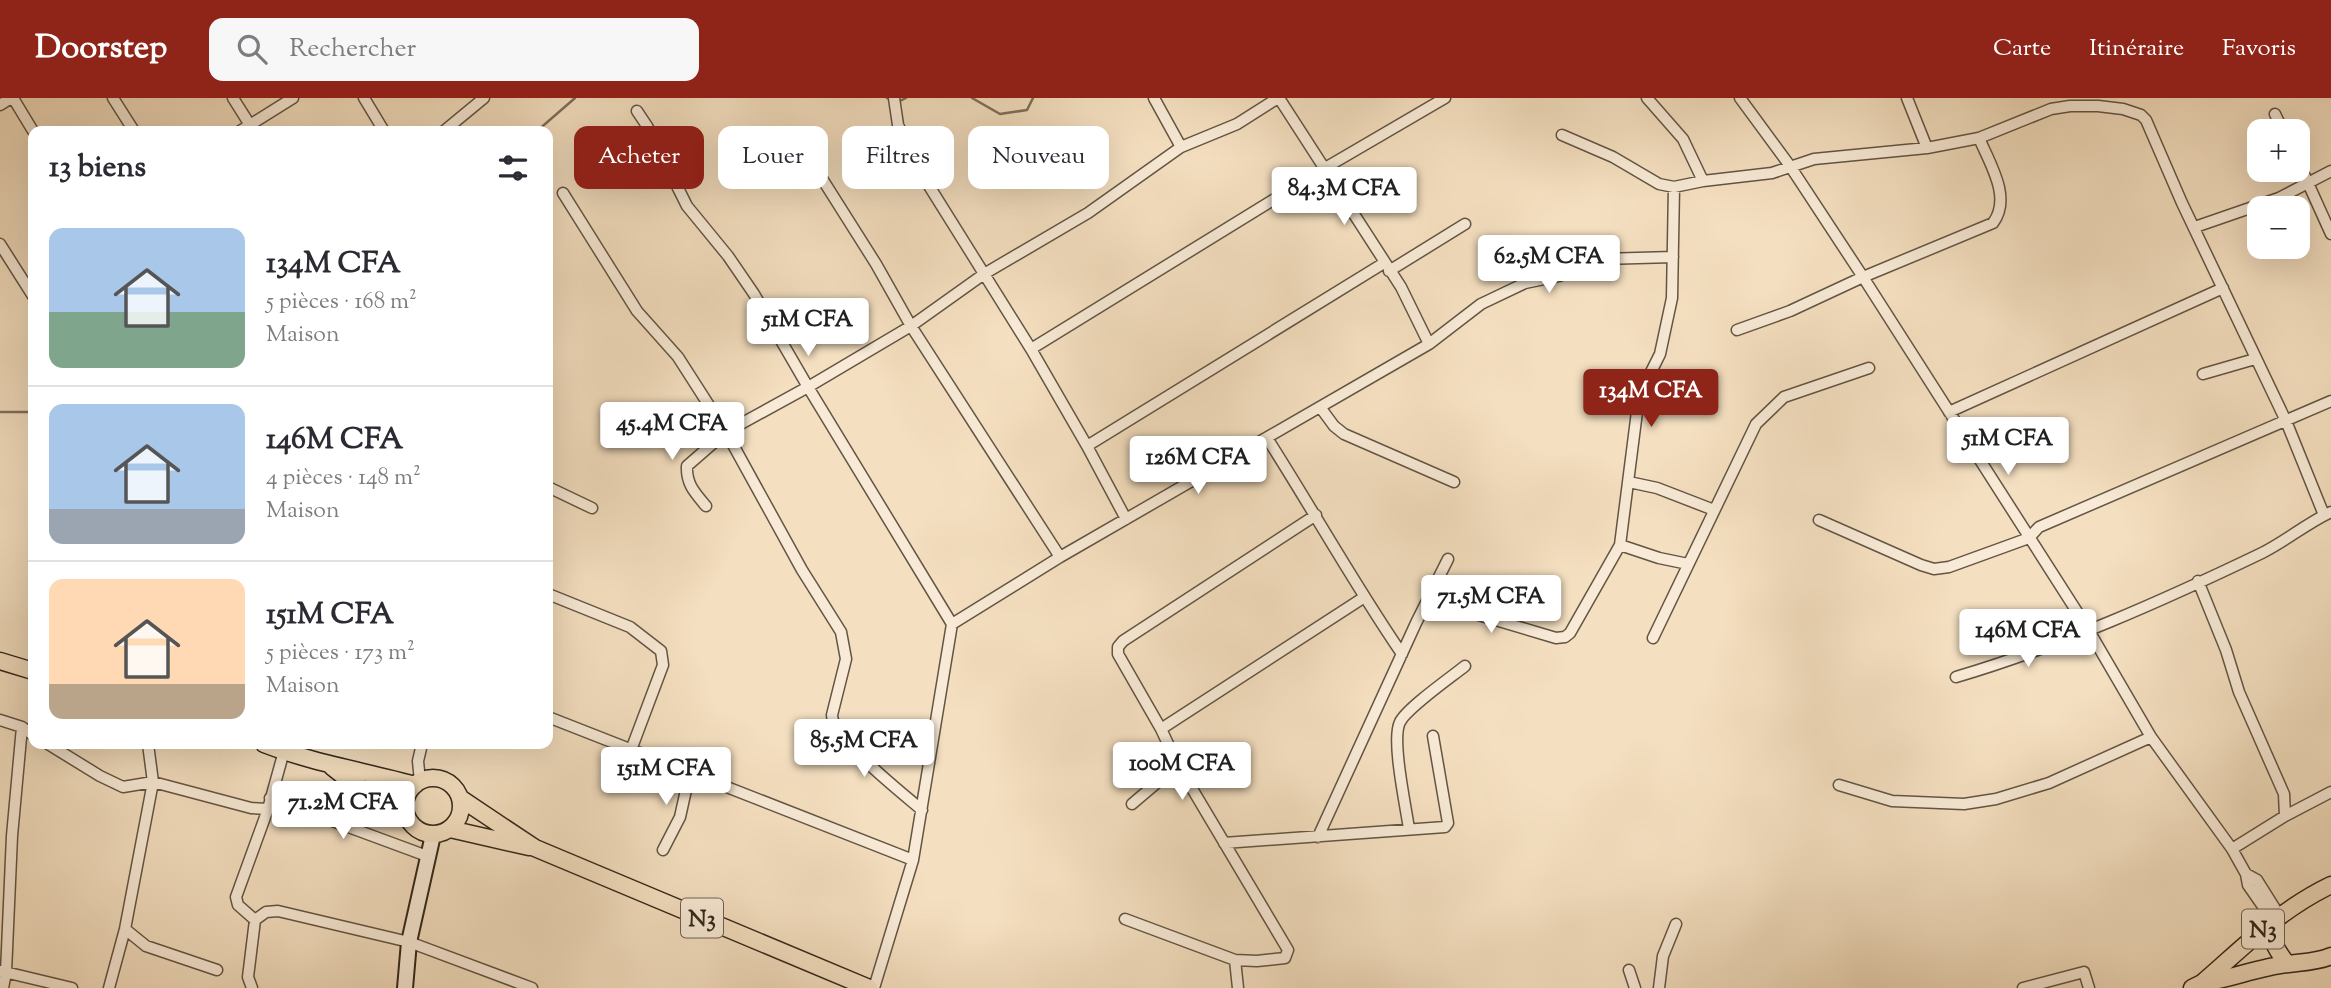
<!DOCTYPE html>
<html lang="fr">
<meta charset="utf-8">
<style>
body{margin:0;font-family:"Sorts Mill Goudy",serif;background:#f7f7f7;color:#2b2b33;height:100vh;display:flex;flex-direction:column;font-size:26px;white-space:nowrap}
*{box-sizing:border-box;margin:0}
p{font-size:23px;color:#7c7c81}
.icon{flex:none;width:38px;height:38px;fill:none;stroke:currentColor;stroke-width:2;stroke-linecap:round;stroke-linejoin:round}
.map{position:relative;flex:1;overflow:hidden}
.drawer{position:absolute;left:28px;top:28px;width:525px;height:623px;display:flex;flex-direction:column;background:#fff;border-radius:14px;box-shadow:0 7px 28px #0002}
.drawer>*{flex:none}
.guide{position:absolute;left:574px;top:28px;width:665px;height:63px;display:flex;gap:14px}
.controls{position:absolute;left:2247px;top:21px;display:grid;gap:14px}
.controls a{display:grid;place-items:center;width:63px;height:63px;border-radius:14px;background:#fff;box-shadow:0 7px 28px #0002;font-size:35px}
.price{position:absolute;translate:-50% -60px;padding:0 16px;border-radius:7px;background:#fff;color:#222;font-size:23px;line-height:46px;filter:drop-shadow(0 2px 4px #0008)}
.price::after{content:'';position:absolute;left:50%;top:42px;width:21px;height:16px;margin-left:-10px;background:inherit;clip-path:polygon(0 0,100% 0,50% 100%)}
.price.on{background:#8f2418;color:#fff}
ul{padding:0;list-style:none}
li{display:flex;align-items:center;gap:21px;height:175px;padding:0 21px}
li+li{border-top:2px solid #e1e1e2}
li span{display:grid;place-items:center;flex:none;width:196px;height:140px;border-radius:14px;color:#555}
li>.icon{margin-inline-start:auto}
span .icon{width:84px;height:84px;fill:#fffc;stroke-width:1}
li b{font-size:30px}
h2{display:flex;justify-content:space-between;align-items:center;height:84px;padding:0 21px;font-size:30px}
.chip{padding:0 24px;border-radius:14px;background:#fff;box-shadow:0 7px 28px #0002;font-size:24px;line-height:63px}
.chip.on{background:#8f2418;color:#fff}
header{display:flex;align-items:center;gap:42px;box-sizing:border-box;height:98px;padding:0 35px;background:#8f2418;color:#fff}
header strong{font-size:33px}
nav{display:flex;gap:38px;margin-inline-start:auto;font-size:24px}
.search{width:490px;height:63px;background:#f7f7f7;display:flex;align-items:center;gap:18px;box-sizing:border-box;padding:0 24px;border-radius:14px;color:#7c7c81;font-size:26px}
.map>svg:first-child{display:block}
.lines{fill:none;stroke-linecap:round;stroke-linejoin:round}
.stream{stroke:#7e705c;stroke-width:2.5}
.minor-casing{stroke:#625544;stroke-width:13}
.secondary-casing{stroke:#31271a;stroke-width:18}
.trunk-casing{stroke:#31271a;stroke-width:19}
.minor{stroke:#f8ead6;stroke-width:10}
.secondary{stroke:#f8ead6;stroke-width:14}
.trunk{stroke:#f4dfc0;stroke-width:16}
.labels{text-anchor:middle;stroke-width:5;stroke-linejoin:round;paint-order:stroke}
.shield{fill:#f8ead6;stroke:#6d6252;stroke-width:2}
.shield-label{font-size:23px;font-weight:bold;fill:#31271a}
</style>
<header>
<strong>Doorstep</strong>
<div class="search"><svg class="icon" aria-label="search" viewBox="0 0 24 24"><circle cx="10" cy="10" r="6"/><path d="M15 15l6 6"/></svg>Rechercher</div>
<nav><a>Carte</a><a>Itinéraire</a><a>Favoris</a></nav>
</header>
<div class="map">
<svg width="2331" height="890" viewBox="0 0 2331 890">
<rect width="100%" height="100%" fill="#f4dfc0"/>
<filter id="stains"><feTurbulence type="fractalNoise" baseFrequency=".00286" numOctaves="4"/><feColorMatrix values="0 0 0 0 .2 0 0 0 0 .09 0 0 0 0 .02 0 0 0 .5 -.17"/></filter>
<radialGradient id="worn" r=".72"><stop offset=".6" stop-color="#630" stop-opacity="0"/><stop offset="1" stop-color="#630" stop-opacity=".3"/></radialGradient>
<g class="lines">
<path class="stream" d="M887 0 900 3 906 0
M972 0 1000 16 1027 12 1033 0
M537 33 575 0
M0 314H33"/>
<g class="minor-casing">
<path id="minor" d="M13 0 33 33
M113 0 134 33
M233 0 250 27
M364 0 384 33
M894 0 898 27 921 75 1031 251 1087 348 1126 421
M1154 0 1181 49
M1279 0 1401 189 1429 246
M1647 0 1683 41 1703 83
M1740 0 1790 68 1863 179 2088 531 2151 639 2232 751 2246 776 2248 787 2273 823
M1907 0 1927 50
M0 7 11 0
M637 13 647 28 687 108 728 158 754 196 808 289 952 526 913 762 874 890
M2275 16 2283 33
M240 33 293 0
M444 33 484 0
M1562 37 1613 59 1659 86 1674 89 1703 83 1772 75 1814 61 1927 50 1979 40 2051 11 2070 8H2098L2123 11 2141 17 2146 22 2182 105 2286 323 2324 417
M797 41 876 166 911 228 1060 459
M2298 63 2331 136
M563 95 637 213 678 259 726 334 802 472 841 534 846 561 832 617C832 640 902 695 922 712
M2195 129 2279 100 2331 73
M0 146 33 198
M1389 173 1465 126
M1737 232 1790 213 1863 179 1993 125C2012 100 1990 66 1979 40
M1031 251 1325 70 1445 0
M2203 276 2255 261
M1320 309 1334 328 1344 336 1454 384
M1949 314 2223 190
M1267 340C1313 412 1354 486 1402 556
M1087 348 1384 165
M1629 384 1657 390 1714 412
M548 389 592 410
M706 408C695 395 686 386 687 368L726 334 808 289 911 228 984 176 1088 115 1181 49 1237 26 1278 0
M1819 422 1921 467 1934 471 1949 469 2029 440 2039 429 2331 303
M1620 447 1659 460 1688 466
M2198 483 2226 552 2239 594 2284 696 2285 718
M548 496 630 529 661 553 663 567 631 652
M1428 502 1556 540 1565 539 1570 535 1620 447 1639 298 1660 256 1672 200 1674 89
M952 526 1060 459 1429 246 1481 206 1525 185 1559 178 1602 161 1673 159
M1653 540 1756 326 1784 299 1869 270
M1956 579C2061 548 2164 502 2262 455 2286 443 2307 425 2331 414
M548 619 913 762
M0 622 22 629 33 637
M1161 631 1363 500
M48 646 100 678 123 689 153 684 251 710 268 711 284 653
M420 683 418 663 422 646
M1839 687 1892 703 1964 706 1996 701 2049 685 2151 639
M270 700 427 758
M1132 706 1178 667
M1409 731C1406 709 1391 641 1400 624 1407 610 1450 580 1465 568
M1318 739 1416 525 1448 461
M1224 745 1445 729 1448 725 1433 638
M2232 751 2285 718 2331 694
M663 752 680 719 690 674
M2246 776 2257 782 2279 817
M1125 821 1235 862 1257 863 1285 860 1288 852 1178 667 1161 631 1118 556V549L1123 543 1316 417
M255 822 238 807 236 799 268 711
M125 831 146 848 217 872
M1235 862 1238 890
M1629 872 1635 890
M1 873 72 890
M3 890 6 874 12 738 22 629
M109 890 125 831 153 684 148 646
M252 890 248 879 255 822 266 814 278 813 409 844 532 890
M1659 890 1663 858 1676 826
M2023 890 2084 874 2089 890"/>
</g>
<g class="secondary-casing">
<path id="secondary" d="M405 890 409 844 433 737"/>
</g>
<g class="trunk-casing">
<path id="trunk" d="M0 563 33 573
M264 646C313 665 364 673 415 687
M332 669 351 684 405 717
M405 708a28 28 0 1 1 56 0a28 28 0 1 1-56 0Z
M460 700 535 750 869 890
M450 731 529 749
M2273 823C2268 841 2277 852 2287 866
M2202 885C2231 881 2259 869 2288 866 2303 864 2317 864 2331 858
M2192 890 2202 885C2245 848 2279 812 2331 787"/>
</g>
<use href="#minor" class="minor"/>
<use href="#secondary" class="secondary"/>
<use href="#trunk" class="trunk"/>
</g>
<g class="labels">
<g class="shield">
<rect x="681" y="800.5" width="42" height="39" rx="5"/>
<rect x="2242" y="811.5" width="42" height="39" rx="5"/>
</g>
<g class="shield-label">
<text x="702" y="828">N3</text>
<text x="2263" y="839">N3</text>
</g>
</g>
<rect width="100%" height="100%" filter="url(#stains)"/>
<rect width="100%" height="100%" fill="url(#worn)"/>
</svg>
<div class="controls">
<a>+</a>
<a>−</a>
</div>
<b class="price" style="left:1344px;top:129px">84.3M CFA</b>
<b class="price" style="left:1549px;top:197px">62.5M CFA</b>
<b class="price" style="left:808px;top:260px">51M CFA</b>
<b class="price on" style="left:1651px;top:331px">134M CFA</b>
<b class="price" style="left:672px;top:364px">45.4M CFA</b>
<b class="price" style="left:2008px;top:379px">51M CFA</b>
<b class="price" style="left:1198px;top:398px">126M CFA</b>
<b class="price" style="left:1491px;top:537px">71.5M CFA</b>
<b class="price" style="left:2028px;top:571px">146M CFA</b>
<b class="price" style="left:864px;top:681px">85.5M CFA</b>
<b class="price" style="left:1182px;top:704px">100M CFA</b>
<b class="price" style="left:666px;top:709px">151M CFA</b>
<b class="price" style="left:343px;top:743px">71.2M CFA</b>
<div class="guide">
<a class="chip on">Acheter</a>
<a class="chip">Louer</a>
<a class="chip">Filtres</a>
<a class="chip">Nouveau</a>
</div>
<section class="drawer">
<h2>13 biens<svg class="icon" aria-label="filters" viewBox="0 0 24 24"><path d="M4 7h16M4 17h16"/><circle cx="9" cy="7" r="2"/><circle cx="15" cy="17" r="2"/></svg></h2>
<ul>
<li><span style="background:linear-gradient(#a9c7e8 60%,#7fa58c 0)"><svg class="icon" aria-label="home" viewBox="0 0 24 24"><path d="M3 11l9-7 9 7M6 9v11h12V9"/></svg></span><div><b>134M CFA</b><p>5 pièces · 168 m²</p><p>Maison</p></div></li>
<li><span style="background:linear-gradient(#a9c7e8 75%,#9aa5b1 0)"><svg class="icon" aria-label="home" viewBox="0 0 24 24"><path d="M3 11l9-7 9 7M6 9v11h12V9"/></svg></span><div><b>146M CFA</b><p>4 pièces · 148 m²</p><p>Maison</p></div></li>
<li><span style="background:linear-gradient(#ffd9b3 75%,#b9a48a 0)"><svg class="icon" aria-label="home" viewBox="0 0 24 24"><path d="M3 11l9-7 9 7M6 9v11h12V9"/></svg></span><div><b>151M CFA</b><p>5 pièces · 173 m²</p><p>Maison</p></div></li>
</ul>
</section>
</div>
